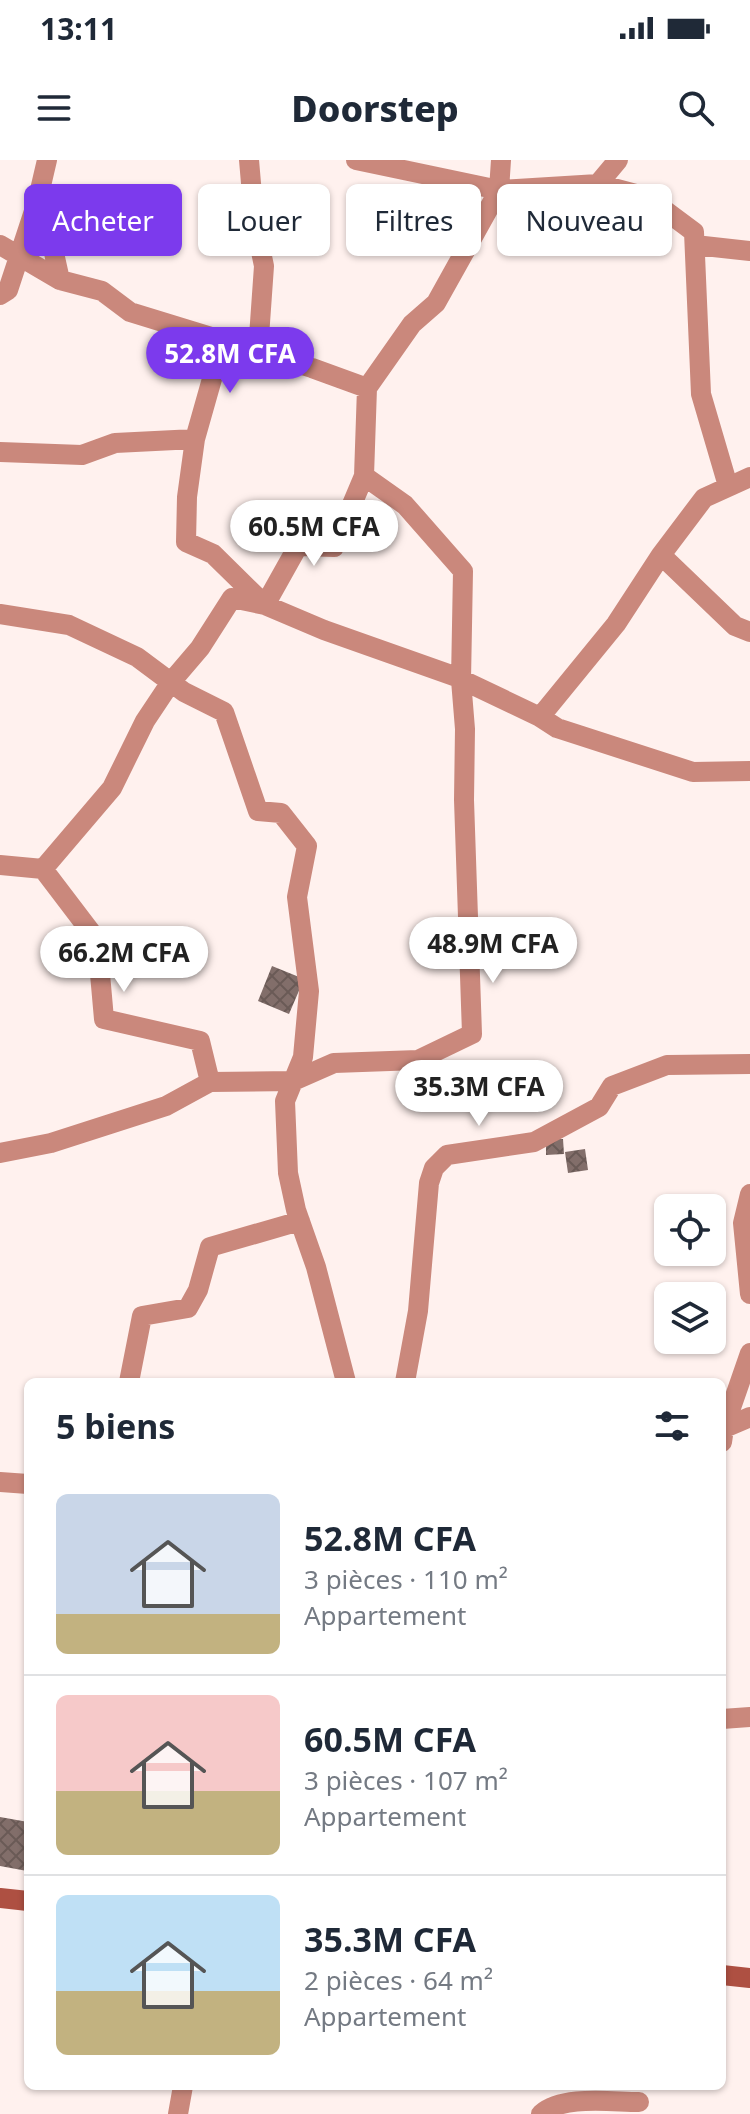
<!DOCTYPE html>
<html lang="fr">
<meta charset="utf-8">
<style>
body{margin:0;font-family:"Noto Sans",sans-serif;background:#f6f6f7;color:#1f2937;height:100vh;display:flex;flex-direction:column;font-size:30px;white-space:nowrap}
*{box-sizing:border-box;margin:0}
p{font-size:26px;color:#747a83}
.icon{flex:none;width:44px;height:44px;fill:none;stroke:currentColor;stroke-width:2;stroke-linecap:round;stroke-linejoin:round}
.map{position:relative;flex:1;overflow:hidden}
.details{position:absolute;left:24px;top:1218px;width:702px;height:712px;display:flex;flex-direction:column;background:#fff;border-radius:12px;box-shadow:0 2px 6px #0004}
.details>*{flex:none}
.banner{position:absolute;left:24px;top:24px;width:702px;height:72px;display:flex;gap:16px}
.buttons{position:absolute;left:654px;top:1034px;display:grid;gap:16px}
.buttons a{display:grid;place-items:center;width:72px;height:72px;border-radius:12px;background:#fff;box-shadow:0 2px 6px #0004;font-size:40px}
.price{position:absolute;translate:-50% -68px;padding:0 18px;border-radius:28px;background:#fff;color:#222;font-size:26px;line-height:52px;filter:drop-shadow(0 2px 4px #0008)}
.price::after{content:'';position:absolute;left:50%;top:48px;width:24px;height:18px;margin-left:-12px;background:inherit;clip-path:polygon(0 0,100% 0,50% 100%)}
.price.current{background:#7c3aed;color:#fff}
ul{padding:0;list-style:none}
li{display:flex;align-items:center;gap:24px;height:200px;padding:0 32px}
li+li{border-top:2px solid #e0e1e3}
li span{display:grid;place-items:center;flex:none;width:224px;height:160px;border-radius:12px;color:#555}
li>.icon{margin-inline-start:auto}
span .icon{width:96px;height:96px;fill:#fffc;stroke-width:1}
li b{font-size:34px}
h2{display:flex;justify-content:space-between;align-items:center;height:96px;padding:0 32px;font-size:34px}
.pill{padding:0 28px;border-radius:12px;background:#fff;box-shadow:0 2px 6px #0004;font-size:28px;line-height:72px}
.pill.current{background:#7c3aed;color:#fff}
.status{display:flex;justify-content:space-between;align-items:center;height:56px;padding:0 40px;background:#fff;direction:ltr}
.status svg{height:22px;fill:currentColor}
header{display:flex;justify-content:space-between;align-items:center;height:104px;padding:0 32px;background:#fff;font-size:36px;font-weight:800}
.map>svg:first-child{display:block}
.building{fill:url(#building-cross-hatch)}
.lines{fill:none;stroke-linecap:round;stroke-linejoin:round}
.minor{stroke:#ca887c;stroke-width:20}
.secondary{stroke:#ae5042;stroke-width:20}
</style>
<div class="status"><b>13:11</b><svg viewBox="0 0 49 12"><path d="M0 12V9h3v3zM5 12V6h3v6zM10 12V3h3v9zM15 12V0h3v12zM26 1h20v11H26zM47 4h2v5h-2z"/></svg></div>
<header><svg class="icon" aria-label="menu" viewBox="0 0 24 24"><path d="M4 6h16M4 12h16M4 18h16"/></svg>Doorstep<svg class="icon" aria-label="search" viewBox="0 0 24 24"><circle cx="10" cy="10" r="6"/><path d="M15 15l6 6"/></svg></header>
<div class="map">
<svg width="750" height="1954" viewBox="0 0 750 1954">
<defs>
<pattern id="building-cross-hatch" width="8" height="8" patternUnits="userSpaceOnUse" patternTransform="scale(2)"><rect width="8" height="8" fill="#826e6a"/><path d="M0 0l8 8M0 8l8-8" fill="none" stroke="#6a5a56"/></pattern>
</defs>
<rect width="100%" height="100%" fill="#fff1ee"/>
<path class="building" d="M272 806 304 819 289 854 258 841Z
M546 979H563L564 994 546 995Z
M585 989 588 1010 568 1013 565 992Z
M0 1657 28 1662 27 1711 0 1706Z"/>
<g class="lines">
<path class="minor" d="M47 0 40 30 60 120 102 131 130 152 312 208 367 228
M249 0 254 58 264 106 258 191
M356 0 499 30 598 24 647 37 694 72 701 234 728 326
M598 24 618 0
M0 85 60 120
M695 85 750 91
M0 135 8 130 40 33
M195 279 223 180
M0 292 82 295 115 283 195 279 187 337 186 382 213 394 265 445 324 470 454 516 540 557 616 464 661 395 704 338 750 317
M661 395 735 466 750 472
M0 454 69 465 137 497 184 532 224 552 258 651 281 653 307 686 297 737 309 831 303 897 285 941 288 1013 296 1050 316 1107 346 1222
M540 557 557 568 693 612 750 611
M0 705 43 709 112 628 145 561 171 522 200 488 232 438 265 445 298 386 334 387 364 316 367 228 412 164 436 143 499 30 501 0
M43 709 97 780 104 859 200 881 210 922
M0 993 51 983 166 946 210 922 293 921 334 903 418 900 472 874 464 640 465 569 461 520 463 411 405 345 364 316
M750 1034 743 1063 750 1134
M129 1222 142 1156 188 1148 198 1130 210 1087 300 1061
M405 1222 418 1151 429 1023 434 1008 447 995 534 982 599 947 612 926 667 905 750 904
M722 1269 750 1257
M722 1282 724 1268 750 1193
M0 1322 28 1324
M722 1559 750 1557
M178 1954 183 1926
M541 1954C563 1935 610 1942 639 1942"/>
<path class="secondary" d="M0 1738 28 1741
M722 1815 750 1818"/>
</g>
</svg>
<div class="buttons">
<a><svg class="icon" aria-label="locate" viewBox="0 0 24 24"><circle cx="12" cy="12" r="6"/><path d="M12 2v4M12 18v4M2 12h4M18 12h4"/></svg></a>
<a><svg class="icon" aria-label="layers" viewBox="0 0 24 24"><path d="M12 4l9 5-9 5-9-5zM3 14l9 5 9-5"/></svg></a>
</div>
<b class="price current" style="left:230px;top:235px">52.8M CFA</b>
<b class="price" style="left:314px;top:408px">60.5M CFA</b>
<b class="price" style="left:493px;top:825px">48.9M CFA</b>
<b class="price" style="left:124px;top:834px">66.2M CFA</b>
<b class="price" style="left:479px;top:968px">35.3M CFA</b>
<div class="banner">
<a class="pill current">Acheter</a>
<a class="pill">Louer</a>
<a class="pill">Filtres</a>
<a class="pill">Nouveau</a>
</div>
<section class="details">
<h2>5 biens<svg class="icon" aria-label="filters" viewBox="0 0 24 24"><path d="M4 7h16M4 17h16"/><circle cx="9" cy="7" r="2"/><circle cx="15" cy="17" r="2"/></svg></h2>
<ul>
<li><span style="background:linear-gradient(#c9d6e8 75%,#c2b280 0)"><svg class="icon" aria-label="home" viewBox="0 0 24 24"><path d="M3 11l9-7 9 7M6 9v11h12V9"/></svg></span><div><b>52.8M CFA</b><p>3 pièces · 110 m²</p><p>Appartement</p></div></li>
<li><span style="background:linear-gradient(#f6c9c9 60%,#c2b280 0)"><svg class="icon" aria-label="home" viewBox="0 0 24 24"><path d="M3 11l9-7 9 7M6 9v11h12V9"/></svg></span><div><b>60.5M CFA</b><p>3 pièces · 107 m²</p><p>Appartement</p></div></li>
<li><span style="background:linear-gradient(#bfe0f5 60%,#c2b280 0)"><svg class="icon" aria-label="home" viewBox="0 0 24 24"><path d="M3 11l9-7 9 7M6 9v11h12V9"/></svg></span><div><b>35.3M CFA</b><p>2 pièces · 64 m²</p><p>Appartement</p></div></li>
</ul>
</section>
</div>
